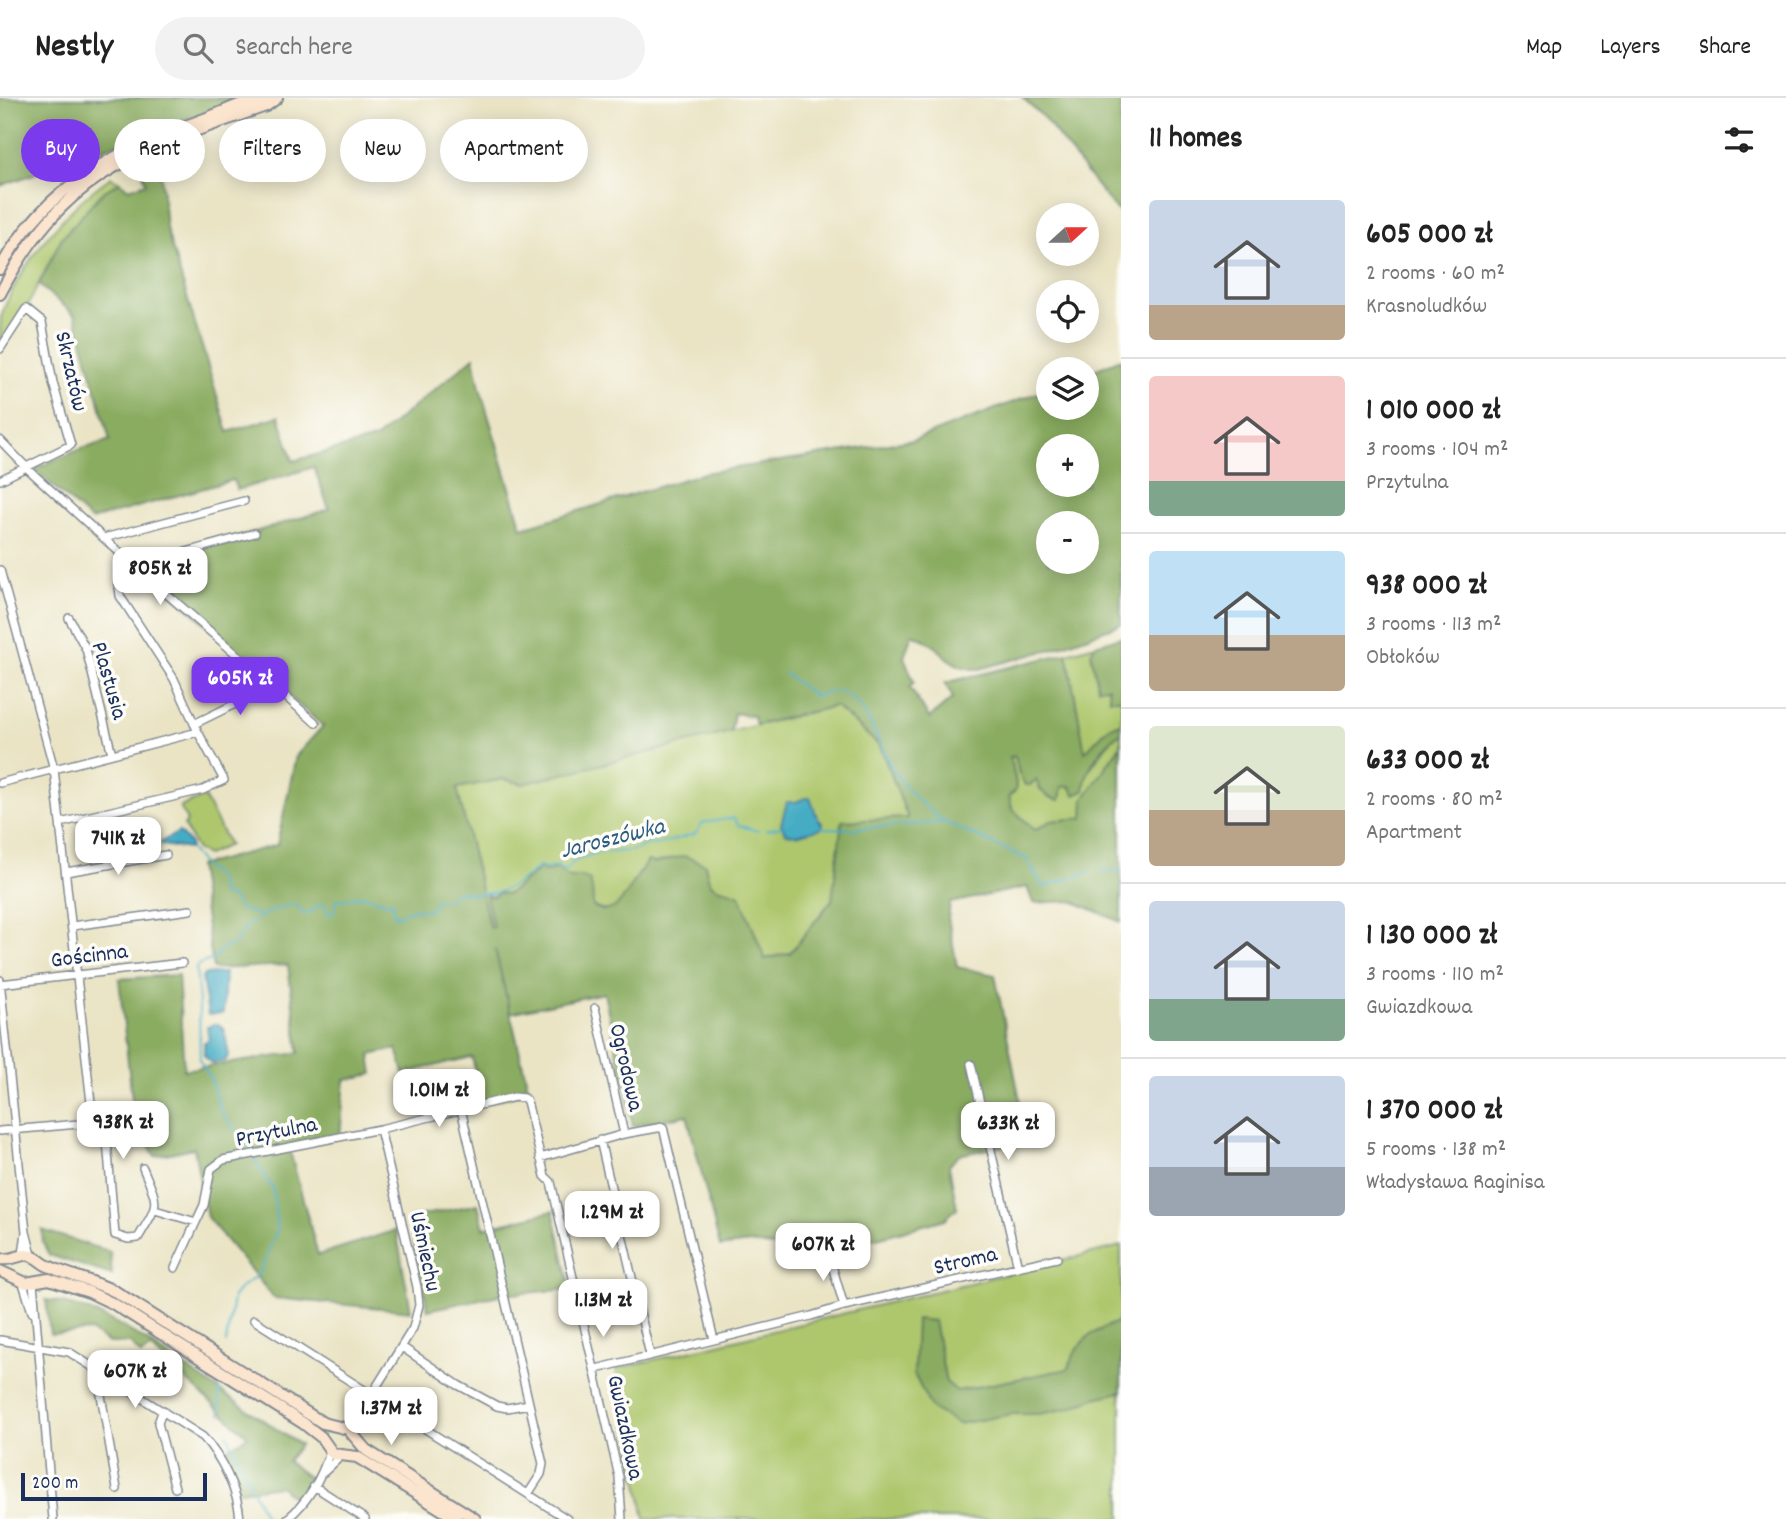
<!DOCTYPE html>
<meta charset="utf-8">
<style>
body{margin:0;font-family:Dekko,sans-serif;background:#f2f2f2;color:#222;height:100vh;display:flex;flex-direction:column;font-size:26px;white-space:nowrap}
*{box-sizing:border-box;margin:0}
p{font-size:23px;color:#767676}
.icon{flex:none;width:38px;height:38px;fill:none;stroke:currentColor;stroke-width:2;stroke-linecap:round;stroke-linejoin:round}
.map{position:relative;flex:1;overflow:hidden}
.drawer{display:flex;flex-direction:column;background:#fff;width:665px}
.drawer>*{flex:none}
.banner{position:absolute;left:21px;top:21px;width:665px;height:63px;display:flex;gap:14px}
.needle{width:46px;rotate:69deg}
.buttons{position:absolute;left:1036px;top:105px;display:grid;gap:14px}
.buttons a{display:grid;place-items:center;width:63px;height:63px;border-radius:50%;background:#fff;box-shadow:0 4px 18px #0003;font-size:35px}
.scale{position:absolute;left:21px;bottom:18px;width:186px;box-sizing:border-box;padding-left:7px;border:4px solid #1b2f5e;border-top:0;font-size:19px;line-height:24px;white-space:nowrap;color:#1b2f5e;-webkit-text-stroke:5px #fdfcf7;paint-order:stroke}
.price{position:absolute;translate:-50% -60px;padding:0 16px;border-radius:14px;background:#fff;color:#222;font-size:23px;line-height:46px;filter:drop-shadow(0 2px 4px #0008)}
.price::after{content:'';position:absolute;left:50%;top:42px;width:21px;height:16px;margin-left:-10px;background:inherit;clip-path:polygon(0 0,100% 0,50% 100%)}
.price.on{background:#7c3aed;color:#fff}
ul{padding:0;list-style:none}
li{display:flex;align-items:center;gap:21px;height:175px;padding:0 28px}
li+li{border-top:2px solid #e0e0e0}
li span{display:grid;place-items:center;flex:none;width:196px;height:140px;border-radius:7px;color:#555}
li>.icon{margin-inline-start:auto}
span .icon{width:84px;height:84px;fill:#fffc;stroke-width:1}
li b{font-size:30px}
h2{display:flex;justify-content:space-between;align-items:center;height:84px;padding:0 28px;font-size:30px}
.chip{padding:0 24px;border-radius:32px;background:#fff;box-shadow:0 4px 18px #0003;font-size:24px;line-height:63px}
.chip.on{background:#7c3aed;color:#fff}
header{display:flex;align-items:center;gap:42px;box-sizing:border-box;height:98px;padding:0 35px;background:#fff;border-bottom:2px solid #e0e0e0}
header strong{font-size:33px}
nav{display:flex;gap:38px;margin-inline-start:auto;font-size:24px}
.search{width:490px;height:63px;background:#f2f2f2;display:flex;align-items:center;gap:18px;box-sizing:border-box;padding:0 24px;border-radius:38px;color:#767676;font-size:26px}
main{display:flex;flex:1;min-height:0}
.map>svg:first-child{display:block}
.green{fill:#aec76d;stroke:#647b66;stroke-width:2}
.forest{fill:#8aac60;stroke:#526e5f;stroke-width:2;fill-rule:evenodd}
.water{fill:#45acc4;stroke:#306e91;stroke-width:2}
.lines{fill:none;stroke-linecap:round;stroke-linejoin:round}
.stream{stroke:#45acc4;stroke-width:2}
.minor-casing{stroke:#828a92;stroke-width:10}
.secondary-casing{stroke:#828a92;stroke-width:14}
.minor{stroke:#fff;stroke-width:7}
.secondary{stroke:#fce5cf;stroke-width:10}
.labels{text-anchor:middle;stroke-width:7;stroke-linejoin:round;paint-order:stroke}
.street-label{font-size:23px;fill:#1b2f5e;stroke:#fdfcf7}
.water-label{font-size:24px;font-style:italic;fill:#2a5b82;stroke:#fdfcf7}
</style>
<header>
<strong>Nestly</strong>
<div class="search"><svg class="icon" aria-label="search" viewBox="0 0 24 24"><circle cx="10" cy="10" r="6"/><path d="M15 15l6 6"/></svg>Search here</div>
<nav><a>Map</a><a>Layers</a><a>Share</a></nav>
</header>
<main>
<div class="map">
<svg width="1121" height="1421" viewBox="0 0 1121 1421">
<rect width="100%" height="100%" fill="#fdfcf7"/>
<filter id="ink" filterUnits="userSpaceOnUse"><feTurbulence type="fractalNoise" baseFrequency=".0143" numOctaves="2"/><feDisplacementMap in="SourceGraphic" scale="14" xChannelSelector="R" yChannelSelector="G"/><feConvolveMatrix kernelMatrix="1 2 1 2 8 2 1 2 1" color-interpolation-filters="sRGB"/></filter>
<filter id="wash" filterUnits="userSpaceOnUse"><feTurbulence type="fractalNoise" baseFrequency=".00686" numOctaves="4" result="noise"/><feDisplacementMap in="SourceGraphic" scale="28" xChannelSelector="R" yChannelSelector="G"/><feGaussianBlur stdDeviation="1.57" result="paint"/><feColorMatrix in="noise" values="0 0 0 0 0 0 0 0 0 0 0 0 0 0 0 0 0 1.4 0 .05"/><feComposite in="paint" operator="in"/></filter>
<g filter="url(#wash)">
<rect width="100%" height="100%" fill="#eae4c5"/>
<path class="green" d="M111 79 120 84 103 94 61 141 26 211 0 246C0 238 0 227 1 219 19 167 66 110 111 79Z
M1095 547 1092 555 1108 589 1110 601H1121V625L1108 630 1085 655 1067 555Z
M835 608 880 648 908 720 832 802 790 855 765 861 744 808 490 830 456 690 503 681 523 685Z
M1121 635V647L1105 669 1083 720 1051 723 1035 732 1012 711 1009 698 1015 693 1016 685 1010 659 1016 658 1019 676 1036 681 1060 702 1061 689C1093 686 1096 649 1121 635Z
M204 699 229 747 207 757 197 752 184 728 187 723 180 709Z
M1121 1148V1421H645L616 1271Z"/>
<path class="forest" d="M0 0H245L0 88Z
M1023 0H1121V116L1112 107 1043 19Z
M160 65 166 130 228 334 279 318 293 363 375 341 474 259 480 290 522 430 704 375 914 342 1048 291V310H1087V275L1121 261V526L1052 551 979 571C958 572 950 562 936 549 930 543 920 540 912 536L904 559 914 584 910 589 929 620 953 600 945 585 1067 555 1085 654 1108 630 1121 625V635C1102 646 1085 671 1084 693L1075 697 1070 688 1062 689 1060 702C1046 700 1041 695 1036 682L1030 687H1025L1019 676 1015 658 1010 659 1016 685 1015 693 1009 698 1012 711 1035 732 1051 723 1083 720 1084 701 1121 647V824L1072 803 1033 805 1027 789 950 805 948 820 957 869 995 877 1028 1043 958 1057 949 1068 957 1110 945 1121 881 1139 807 1153 749 1145 720 1149 687 1017 633 1028 604 895 510 915 495 851 529 993 483 1006 472 959 404 975 397 951 370 957 373 976 345 982 340 1039 289 1050 318 1157 396 1132 411 1213 274 1200 207 1119 194 1050 155 1058 134 1020 119 881 178 877 184 972 299 955 288 867 213 871 198 768 277 747 296 658 323 628 141 469 329 411 314 369 237 392 233 382 91 422 34 371 76 353 110 342 75 217 39 187 61 141 103 94 120 84 129 91 146 85 141 71ZM1048 348H1087V387H1048ZM1048 425H1087V464H1048ZM835 608 880 648 908 720 842 723 832 802 790 855 765 861 740 797C715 786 711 798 705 766L684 758 654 765 648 763C633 778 620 827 593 808 592 788 595 775 570 780L556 770 545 774 539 768 536 774 508 796 498 795 493 799 486 797 493 829 490 830 457 690 503 681 523 686 731 634 734 615 753 618 756 627Z
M1121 539V601H1110L1108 589 1098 590 1091 555 1095 547Z
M478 1106 484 1130 553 1113 571 1191 499 1197 428 1212 409 1120Z
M42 1132 110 1154 112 1177 49 1157 43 1145Z
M46 1202C103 1209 151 1246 198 1278 232 1301 266 1324 300 1347L287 1363 309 1380 296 1402 280 1388 239 1393 221 1354 248 1338 151 1250 141 1257 130 1245H109L90 1233 50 1236Z
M1121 1213V1294L1095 1300 1070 1310 1039 1316H1012L958 1326 931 1310 914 1276 916 1221 934 1223 946 1284 957 1293 1068 1271C1078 1241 1089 1236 1117 1224Z"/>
<path class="water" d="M805 700H810L818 721 822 725V730L796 737 786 735 781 726 787 704H796Z
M179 734 190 746V751L162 747 161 744Z
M225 875 223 915 208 917 202 879 206 876Z
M217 926 224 930 229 958 225 963 211 965 204 957V945L209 942 207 929Z"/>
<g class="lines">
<path class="stream" d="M784 575 815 598C822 596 830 592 836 593 868 597 880 655 897 678 909 695 927 711 943 723
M822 730 852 731 945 724 1027 761 1043 789 1092 773
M766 732 782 729
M190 751 206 771 218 780 221 796 232 800 241 812 255 815 260 818
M1101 773H1121
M250 1052 221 1013 210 979 200 963 199 904 196 870 199 866 214 861 221 851 236 845 247 827 268 814 293 806 297 807 303 816 312 814 313 811 322 806 325 807 329 818 334 814 337 801 347 802 352 798 357 800 364 797 384 804H394L393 812 395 818 416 811 431 812 434 803 445 802 457 794H468L474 797C481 794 483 795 490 795 503 796 532 777 539 768L545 771 556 768 567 772 573 764 593 756 636 752 647 746 656 747 695 736 703 725 734 720 738 727 758 733
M226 1245 233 1200 237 1193 260 1175 277 1132 273 1091 253 1059
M219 1286 220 1316
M227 1336 266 1421"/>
</g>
</g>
<g filter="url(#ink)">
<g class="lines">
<g class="minor-casing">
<path id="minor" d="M0 251 26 211 42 224 53 285 71 347 0 382
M0 342 28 371 131 465 316 625
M104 440 244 403
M135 468 255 435
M0 472 54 671 93 1023
M69 520 86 551 112 656
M194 626 239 604 263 580
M0 685 198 634
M60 725 203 692 224 682 198 634 174 581 120 498 118 481 131 465
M66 774 166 757
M72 828 190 812
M0 882 26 1134 32 1157
M0 886 182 865
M971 966 1018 1169
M461 1011 543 1366 541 1376 528 1396
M0 1033 101 1024 106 1031 115 1137 128 1141 138 1140C160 1103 159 1109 143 1070
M624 1036 663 1029 714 1242
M600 1042 650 1257
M540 1060 624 1036 595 910
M155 1112 196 1124 175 1170
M196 1124 204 1107 211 1071 223 1062 380 1031 514 999 524 1000 527 1003 545 1078 551 1084 619 1379 622 1421
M828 1154 844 1208
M23 1157 26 1134
M33 1184 53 1421
M23 1185 32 1214
M254 1222 567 1421
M0 1242 69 1254 203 1339C222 1360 238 1393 240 1421
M402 1249 458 1287 497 1308 507 1310 529 1306
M596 1271 811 1218 844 1208 1057 1160
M104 1276 100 1291 117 1391
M163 1312 158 1325 175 1390
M345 1329 362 1312
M353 1335 362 1312 413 1230 419 1207 417 1189 380 1031
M324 1374 341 1358
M314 1388 365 1421
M287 1421C308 1404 322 1378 330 1353"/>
</g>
<g class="secondary-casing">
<path id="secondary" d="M0 171C46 85 121 51 207 20 226 13 248 1 268 0
M0 196C65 70 141 52 266 8L277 0
M0 1161C14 1163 19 1156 27 1157 35 1157 40 1164 46 1167 69 1178 93 1182 116 1194L323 1325 348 1331 366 1352 475 1421
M0 1173 26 1185 49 1181 89 1194 114 1206 303 1325 321 1339 333 1356 357 1359 457 1421"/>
</g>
<use href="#minor" class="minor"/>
<use href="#secondary" class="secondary"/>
</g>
</g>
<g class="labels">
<g class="street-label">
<text transform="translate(73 273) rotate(77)" y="8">Skrzatów</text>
<text transform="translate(111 582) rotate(74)" y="8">Plastusia</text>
<text transform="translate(89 856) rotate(-7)" y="8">Gościnna</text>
<text transform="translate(628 969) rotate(77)" y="8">Ogrodowa</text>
<text transform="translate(276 1032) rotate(-11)" y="8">Przytulna</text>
<text transform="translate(427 1153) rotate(78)" y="8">Uśmiechu</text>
<text transform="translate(965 1161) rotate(-13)" y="8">Stroma</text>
<text transform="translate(627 1329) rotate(78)" y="8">Gwiazdkowa</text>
</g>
<g class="water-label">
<text transform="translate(612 739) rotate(-14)" y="8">Jaroszówka</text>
</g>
</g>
</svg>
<div class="buttons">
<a><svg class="needle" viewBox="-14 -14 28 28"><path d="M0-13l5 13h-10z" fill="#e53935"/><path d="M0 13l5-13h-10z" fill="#767676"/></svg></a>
<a><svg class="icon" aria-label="locate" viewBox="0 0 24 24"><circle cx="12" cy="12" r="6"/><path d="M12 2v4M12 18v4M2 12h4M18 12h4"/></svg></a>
<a><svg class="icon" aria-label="layers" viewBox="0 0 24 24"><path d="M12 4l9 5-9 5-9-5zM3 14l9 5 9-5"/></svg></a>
<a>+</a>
<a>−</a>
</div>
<div class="scale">200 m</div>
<b class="price" style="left:160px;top:509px">805K zł</b>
<b class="price on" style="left:240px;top:619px">605K zł</b>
<b class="price" style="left:118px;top:779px">741K zł</b>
<b class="price" style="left:439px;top:1031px">1.01M zł</b>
<b class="price" style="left:123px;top:1063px">938K zł</b>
<b class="price" style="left:1008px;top:1064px">633K zł</b>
<b class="price" style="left:612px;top:1153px">1.29M zł</b>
<b class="price" style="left:823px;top:1185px">607K zł</b>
<b class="price" style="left:603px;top:1241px">1.13M zł</b>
<b class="price" style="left:135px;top:1312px">607K zł</b>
<b class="price" style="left:391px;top:1349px">1.37M zł</b>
<div class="banner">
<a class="chip on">Buy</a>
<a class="chip">Rent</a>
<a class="chip">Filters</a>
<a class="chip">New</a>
<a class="chip">Apartment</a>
</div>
</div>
<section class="drawer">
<h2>11 homes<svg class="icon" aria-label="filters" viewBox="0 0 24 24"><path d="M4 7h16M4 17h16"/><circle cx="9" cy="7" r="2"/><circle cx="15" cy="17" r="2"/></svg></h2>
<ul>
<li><span style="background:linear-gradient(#c9d6e8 75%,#b9a48a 0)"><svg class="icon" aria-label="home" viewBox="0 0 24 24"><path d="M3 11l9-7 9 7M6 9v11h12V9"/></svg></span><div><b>605 000 zł</b><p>2 rooms · 60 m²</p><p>Krasnoludków</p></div></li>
<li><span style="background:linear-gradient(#f6c9c9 75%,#7fa58c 0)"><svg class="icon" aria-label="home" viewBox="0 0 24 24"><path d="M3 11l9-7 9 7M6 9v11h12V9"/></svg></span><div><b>1 010 000 zł</b><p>3 rooms · 104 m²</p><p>Przytulna</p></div></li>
<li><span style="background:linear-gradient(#bfe0f5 60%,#b9a48a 0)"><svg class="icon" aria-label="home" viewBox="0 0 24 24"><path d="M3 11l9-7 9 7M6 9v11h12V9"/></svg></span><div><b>938 000 zł</b><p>3 rooms · 113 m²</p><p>Obłoków</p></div></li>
<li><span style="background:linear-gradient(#dfe7d0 60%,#b9a48a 0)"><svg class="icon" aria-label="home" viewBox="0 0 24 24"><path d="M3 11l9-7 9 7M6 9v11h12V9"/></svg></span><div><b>633 000 zł</b><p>2 rooms · 80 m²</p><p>Apartment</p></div></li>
<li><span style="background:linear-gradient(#c9d6e8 70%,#7fa58c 0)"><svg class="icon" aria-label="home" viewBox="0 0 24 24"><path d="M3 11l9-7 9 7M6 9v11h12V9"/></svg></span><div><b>1 130 000 zł</b><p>3 rooms · 110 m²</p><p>Gwiazdkowa</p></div></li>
<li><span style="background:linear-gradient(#c9d6e8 65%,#9aa5b1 0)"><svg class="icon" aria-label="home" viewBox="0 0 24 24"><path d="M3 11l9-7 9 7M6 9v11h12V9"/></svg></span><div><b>1 370 000 zł</b><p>5 rooms · 138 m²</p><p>Władysława Raginisa</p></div></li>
</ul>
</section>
</main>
